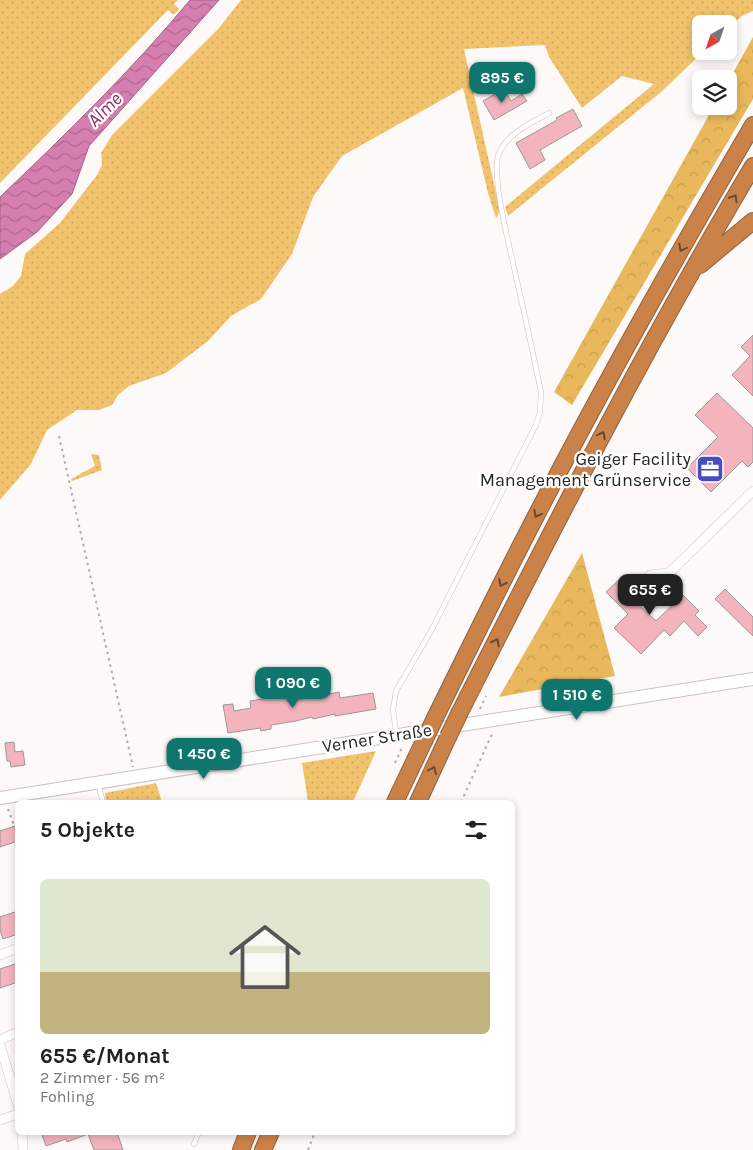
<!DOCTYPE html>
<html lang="de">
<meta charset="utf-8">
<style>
body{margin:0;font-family:Karla,sans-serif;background:#f6f6f6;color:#222;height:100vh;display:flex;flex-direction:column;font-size:19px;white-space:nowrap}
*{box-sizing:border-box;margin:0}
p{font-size:16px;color:#767676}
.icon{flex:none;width:28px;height:28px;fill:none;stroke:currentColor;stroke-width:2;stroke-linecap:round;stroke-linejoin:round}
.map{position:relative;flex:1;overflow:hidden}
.details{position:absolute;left:15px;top:800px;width:500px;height:335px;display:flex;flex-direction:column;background:#fff;border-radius:8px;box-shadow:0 2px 8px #0003}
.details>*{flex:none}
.needle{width:32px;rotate:220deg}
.controls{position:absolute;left:692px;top:15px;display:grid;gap:10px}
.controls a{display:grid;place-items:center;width:45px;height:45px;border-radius:8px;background:#fff;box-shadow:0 2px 8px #0003;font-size:25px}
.price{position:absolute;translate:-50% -42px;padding:0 11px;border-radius:10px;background:#0f766e;color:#fff;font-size:16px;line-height:32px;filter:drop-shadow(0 1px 2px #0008)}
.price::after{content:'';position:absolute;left:50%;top:30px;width:15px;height:11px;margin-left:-8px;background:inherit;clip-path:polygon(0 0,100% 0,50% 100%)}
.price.selected{background:#222;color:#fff}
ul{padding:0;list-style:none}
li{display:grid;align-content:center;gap:10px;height:265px;padding:0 25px}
li span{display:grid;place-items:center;height:155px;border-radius:8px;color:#555}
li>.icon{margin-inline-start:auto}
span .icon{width:90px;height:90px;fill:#fffc;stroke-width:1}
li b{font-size:21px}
h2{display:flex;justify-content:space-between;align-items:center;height:60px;padding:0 25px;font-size:21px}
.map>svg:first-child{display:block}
.grass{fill:url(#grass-dots)}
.forest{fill:url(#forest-crowns)}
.water{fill:url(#water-waves);stroke:#a16386}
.building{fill:#f3b4bd;stroke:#9b9898}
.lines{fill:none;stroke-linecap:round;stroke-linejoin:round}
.service-casing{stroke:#c7c3c2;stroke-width:5.5}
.minor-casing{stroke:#c7c3c2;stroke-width:10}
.secondary-casing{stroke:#c7c3c2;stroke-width:14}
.motorway-casing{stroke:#91613c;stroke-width:18}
.path{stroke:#afacab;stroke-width:2;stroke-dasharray:2.5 4;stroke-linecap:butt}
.service{stroke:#fff;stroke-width:4.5}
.minor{stroke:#fff;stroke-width:9}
.secondary{stroke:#fff;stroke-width:12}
.motorway{stroke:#cb8248;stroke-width:16}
.motorway-bridge-casing{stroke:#91613c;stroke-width:18;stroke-linecap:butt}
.motorway-bridge{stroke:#cb8248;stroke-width:16}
.oneway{stroke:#684a33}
.labels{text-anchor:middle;stroke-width:4.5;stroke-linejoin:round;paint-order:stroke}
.poi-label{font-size:18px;fill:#262525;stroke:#fff;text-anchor:end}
.street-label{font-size:18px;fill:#262525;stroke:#fff}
.water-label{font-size:19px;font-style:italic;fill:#8f2868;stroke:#fff}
</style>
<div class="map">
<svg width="753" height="1150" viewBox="0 0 753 1150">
<defs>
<pattern id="grass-dots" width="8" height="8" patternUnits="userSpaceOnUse" patternTransform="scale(1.25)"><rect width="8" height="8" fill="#f2c36d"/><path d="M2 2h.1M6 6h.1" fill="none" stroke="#cfa75e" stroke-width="1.8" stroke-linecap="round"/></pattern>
<pattern id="forest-crowns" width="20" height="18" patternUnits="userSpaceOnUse" patternTransform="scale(1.25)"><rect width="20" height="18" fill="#e9b85c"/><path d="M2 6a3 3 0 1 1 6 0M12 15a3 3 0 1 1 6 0" fill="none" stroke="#c89e50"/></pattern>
<pattern id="water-waves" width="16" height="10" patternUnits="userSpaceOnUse" patternTransform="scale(1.25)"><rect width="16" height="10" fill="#d67eaf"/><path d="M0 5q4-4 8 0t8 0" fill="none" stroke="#ad678e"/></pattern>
</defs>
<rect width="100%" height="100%" fill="#fdf9f8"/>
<path class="grass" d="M0 0H178L174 4 179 9 174 15 168 10 0 183Z
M241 0H753V11L742 16 729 28V24H701V51H704L661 92 508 216 505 207 654 84 622 76 582 108 549 57 545 45 464 49 500 211 496 218 488 193 463 88 342 156 313 197 292 254 261 299 231 316 208 341 166 373 129 386 118 395 112 405 99 410H77L47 430 31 464 0 500V294L13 286 21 276 25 254 60 223 97 175 102 165 101 153 112 135 219 28Z
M91 454 99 455 102 470 72 481 71 479 95 466Z
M376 751 353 802H308L302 763Z
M156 783 162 802H106L105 793Z"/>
<path class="forest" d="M753 37V99L572 405 554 392 714 106H729V80Z
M582 553 615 676 499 697Z"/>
<path class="water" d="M190 0H219L89 146 72 194 37 232 0 259V197C66 134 132 70 190 0Z"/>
<path class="building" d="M504 89 511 101 522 94 527 101 494 120 483 101Z
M573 109 582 126 540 150 545 160 530 169 516 143 557 120 556 118Z
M753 335V396L732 375 750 356 741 347Z
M717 393 753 428V462L748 467 742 461 711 492 687 468 718 437 695 415Z
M624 575 646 596 638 604 656 621 683 595 699 611 695 615 707 627 698 636 684 621 670 636 664 630 641 654 614 628 628 614 606 592Z
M725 589 753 617V636L715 599Z
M283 680 288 702 339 692 340 698 373 693 376 709 335 716V714L313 719 312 717 296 721 271 725V729L261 731 260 728 228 733 223 705 233 704 234 711 251 708 250 701 273 697 270 683Z
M14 742 15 752 23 751 25 765 11 767 10 761H7L5 743Z
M18 825V841L0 847V831Z
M18 911V934L3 939 0 930V917Z
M18 963V982L0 988V969Z
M41 1132H117L123 1150H94L88 1134 67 1142 66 1139 46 1146Z"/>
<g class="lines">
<g class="service-casing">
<path id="service" d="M396 733 393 709 396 691 431 631 536 425 540 412 541 392C533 354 525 315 516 277 511 251 490 175 499 153 508 133 531 123 549 113
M98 784 103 802
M194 1144 199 1132"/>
</g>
<g class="minor-casing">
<path id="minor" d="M650 575 669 573 753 491
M0 955 18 948
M0 1040 18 1032
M0 1045 18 1105
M0 1120 18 1114
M22 1132 23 1150"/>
</g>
<g class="secondary-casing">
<path id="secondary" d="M0 798 753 679"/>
</g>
<g class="motorway-casing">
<path id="motorway" d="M700 265 753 221
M460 712C553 528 647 344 753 166
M436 716C469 649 502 581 537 514 605 382 678 253 753 125
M395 802 424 741
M418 802 448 737
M241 1150 248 1132
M263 1150 271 1132"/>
</g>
<path class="path" d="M59 436 133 767
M480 709 486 696
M395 763 403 745
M461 802 493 732
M8 809 18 836
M308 1150 315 1132"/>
<use href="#service" class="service"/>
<use href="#minor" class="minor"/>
<use href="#secondary" class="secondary"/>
<use href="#motorway" class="motorway"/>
<g class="motorway-bridge-casing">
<path id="motorway-bridge" d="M448 737 460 712
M424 741 436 716"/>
</g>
<use href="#motorway-bridge" class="motorway-bridge"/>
</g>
<defs><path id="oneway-chevron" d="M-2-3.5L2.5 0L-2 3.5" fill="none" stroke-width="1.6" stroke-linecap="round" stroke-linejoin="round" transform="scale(1.25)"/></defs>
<g class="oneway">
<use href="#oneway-chevron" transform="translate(734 198) rotate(-59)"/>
<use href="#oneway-chevron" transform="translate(682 248) rotate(119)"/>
<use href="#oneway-chevron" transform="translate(602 435) rotate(-62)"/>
<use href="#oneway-chevron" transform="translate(537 514) rotate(118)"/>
<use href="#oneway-chevron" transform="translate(502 583) rotate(116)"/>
<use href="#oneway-chevron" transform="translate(496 642) rotate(-63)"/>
<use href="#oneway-chevron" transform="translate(433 770) rotate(-65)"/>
</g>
<defs>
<g id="office-square" transform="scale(1.4375)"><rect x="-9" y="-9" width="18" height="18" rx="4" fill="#484dc3" stroke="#fff"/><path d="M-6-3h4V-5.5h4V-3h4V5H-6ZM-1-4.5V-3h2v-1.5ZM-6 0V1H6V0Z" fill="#fff"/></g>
</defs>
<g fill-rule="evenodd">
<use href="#office-square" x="710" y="469"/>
</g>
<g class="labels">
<g class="poi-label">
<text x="691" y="465">Geiger Facility<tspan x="691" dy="21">Management Grünservice</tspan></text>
</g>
<g class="street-label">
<text transform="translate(377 738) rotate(-9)" y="6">Verner Straße</text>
</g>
<g class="water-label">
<text transform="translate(104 109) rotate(-45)" y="7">Alme</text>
</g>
</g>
</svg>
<div class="controls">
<a><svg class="needle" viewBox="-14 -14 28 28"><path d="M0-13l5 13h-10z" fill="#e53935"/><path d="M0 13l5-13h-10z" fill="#767676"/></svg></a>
<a><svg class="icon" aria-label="layers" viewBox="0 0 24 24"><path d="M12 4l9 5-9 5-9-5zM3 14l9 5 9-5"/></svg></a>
</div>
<b class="price" style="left:502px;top:104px">895 €</b>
<b class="price selected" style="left:650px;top:616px">655 €</b>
<b class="price" style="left:293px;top:709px">1 090 €</b>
<b class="price" style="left:577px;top:721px">1 510 €</b>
<b class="price" style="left:204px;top:780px">1 450 €</b>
<section class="details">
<h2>5 Objekte<svg class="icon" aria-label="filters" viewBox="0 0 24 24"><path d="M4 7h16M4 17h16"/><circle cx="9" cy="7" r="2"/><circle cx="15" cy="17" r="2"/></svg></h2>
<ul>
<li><span style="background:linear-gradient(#dfe7d0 60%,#c2b280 0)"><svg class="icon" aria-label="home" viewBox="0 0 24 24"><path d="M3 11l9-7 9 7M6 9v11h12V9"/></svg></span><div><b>655 €/Monat</b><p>2 Zimmer · 56 m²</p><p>Fohling</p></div></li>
</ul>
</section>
</div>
